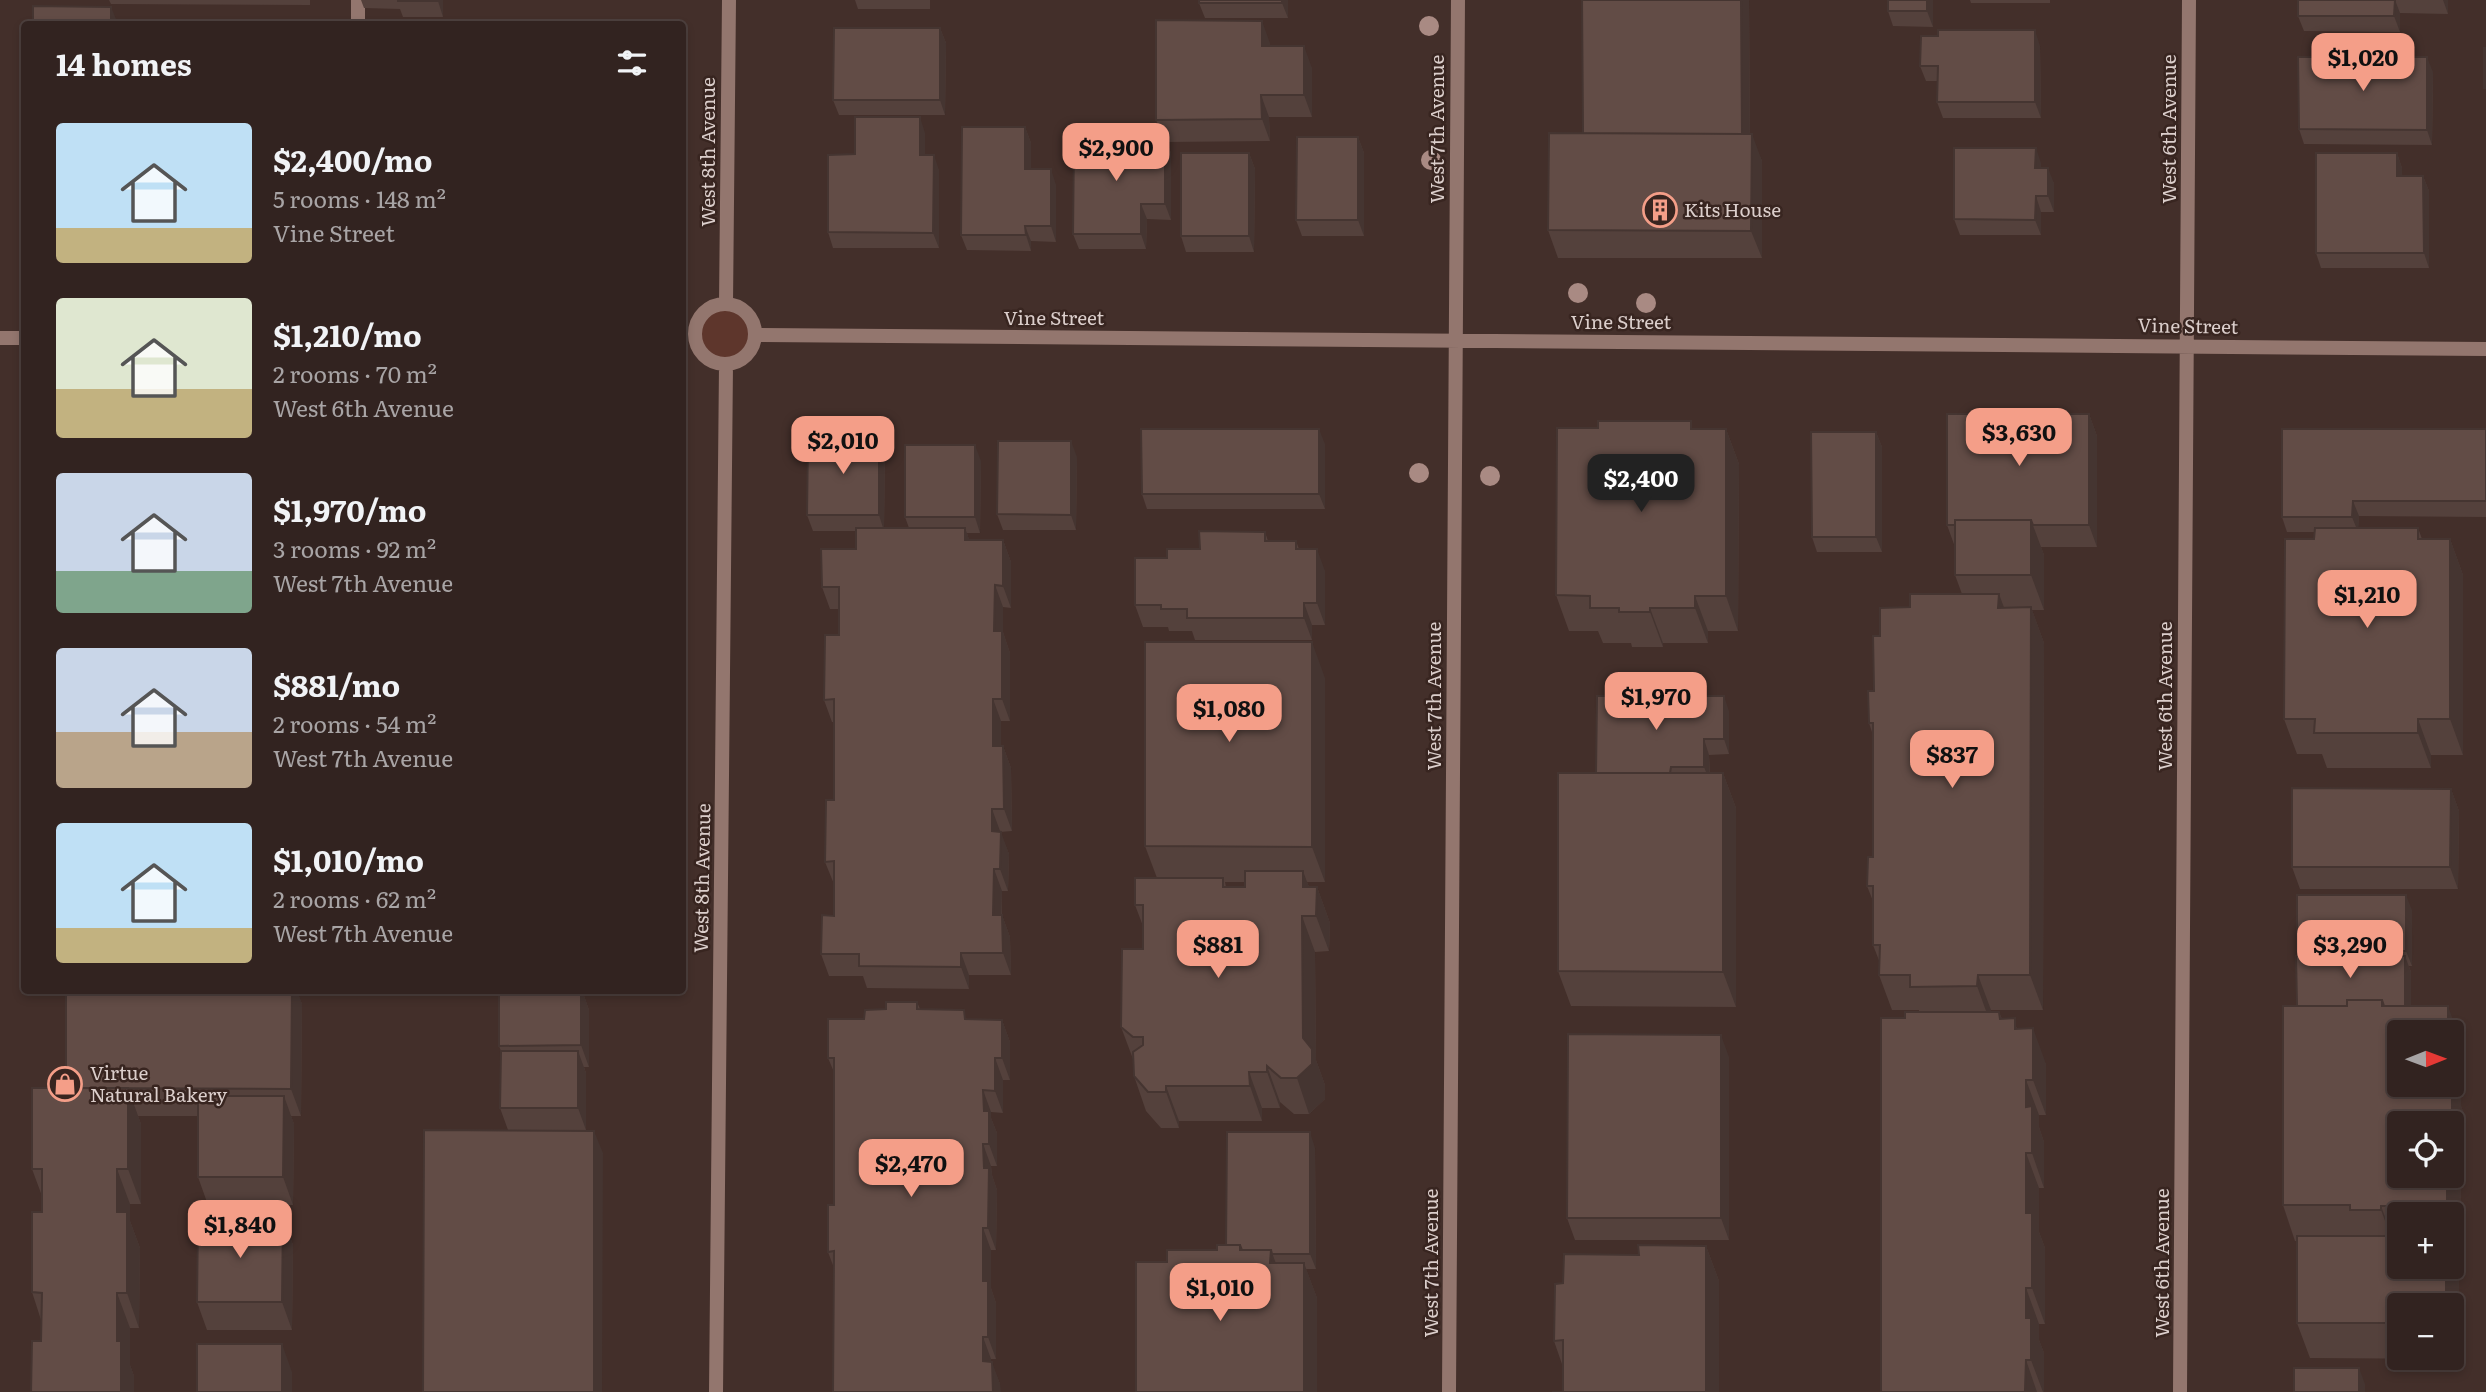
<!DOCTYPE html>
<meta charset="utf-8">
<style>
body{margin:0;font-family:Literata,serif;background:#3a2b29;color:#f1f3f6;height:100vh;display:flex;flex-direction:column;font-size:26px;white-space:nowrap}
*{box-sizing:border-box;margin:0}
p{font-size:23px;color:#a8a4a5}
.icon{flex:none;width:38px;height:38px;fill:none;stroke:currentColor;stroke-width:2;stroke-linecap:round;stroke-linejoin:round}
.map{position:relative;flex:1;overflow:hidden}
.panel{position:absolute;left:21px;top:21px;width:665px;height:973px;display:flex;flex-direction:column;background:#322320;border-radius:7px;box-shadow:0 4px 10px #0003,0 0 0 2px #4d403e}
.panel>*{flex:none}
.needle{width:46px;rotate:89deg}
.fabs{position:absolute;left:2387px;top:1020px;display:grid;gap:14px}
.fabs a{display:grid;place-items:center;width:77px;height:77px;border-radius:7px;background:#322320;box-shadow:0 4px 10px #0003,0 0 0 2px #4d403e;font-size:35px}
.price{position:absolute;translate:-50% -60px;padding:0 16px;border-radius:14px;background:#f49e88;color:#111;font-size:23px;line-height:46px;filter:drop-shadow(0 2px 4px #0008)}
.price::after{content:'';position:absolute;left:50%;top:42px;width:21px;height:16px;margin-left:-10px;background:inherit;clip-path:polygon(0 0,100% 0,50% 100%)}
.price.current{background:#222;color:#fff}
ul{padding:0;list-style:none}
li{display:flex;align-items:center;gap:21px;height:175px;padding:0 35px}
li span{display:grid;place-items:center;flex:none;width:196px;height:140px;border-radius:7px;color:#555}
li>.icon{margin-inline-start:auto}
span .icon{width:84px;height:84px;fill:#fffc;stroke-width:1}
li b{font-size:30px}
h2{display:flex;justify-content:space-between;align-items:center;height:84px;padding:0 35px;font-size:30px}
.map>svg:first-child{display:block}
.green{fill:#5e362c}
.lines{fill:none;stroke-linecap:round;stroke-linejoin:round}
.service{stroke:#93766e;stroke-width:14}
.minor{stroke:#93766e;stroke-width:14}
.tree{fill:#a98a83}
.wall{fill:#54413c;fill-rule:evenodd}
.shaded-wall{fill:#453531}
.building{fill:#624c46;stroke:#453531;stroke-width:2}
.labels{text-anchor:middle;stroke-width:5;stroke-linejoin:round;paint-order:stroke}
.street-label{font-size:19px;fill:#dbcecb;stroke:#382520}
.poi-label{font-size:19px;fill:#dbcecb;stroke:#382520;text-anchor:start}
</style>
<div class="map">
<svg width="2486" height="1392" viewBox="0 0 2486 1392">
<rect width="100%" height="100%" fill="#432f2a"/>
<path class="green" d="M695 334a30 30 0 1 1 60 0a30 30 0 1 1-60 0Z"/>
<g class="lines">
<path class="service" d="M358 24V0"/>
<path class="minor" d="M695 334a30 30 0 1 1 60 0a30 30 0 1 1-60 0Z
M726 304 729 0
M756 335 2486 349
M0 338H24
M716 1392 726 365
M1449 1392 1458 0
M2180 1392 2189 0"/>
</g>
<g class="tree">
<circle cx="1429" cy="26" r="10"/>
<circle cx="1431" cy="160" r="10"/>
<circle cx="1578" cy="293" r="10"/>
<circle cx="1646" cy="303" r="10"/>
<circle cx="1419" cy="473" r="10"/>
<circle cx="1490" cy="476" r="10"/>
</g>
<path class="wall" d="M109 0H310V5L111 4Z
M361 0H443V17H403L400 9 364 8Z
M855 0H930V9H858Z
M1288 0V18H1205L1199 3Z
M1582 0H1749L1750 134 1762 161V258H1558L1548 230 1583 133Z
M1933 0V27L1893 26 1888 11Z
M1970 0H2050V3H1971Z
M2298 0H2448V14L2400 13V32L2304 31 2298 16Z
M940 28 946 43 945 115H839L833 100Z
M1270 43V46L1312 68V117H1269L1270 141 1167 142 1171 153V220L1147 219 1146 249H1079L1073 234 1163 137 1156 120Z
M2040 46 2041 118H1943L1937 102V81H1926L1920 66Z
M2433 72 2432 145 2304 144 2299 129Z
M1025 127 1031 143V169L1056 185V242L1031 241V251L967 250 961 235Z
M925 133V155L939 170V248H833L828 232 855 154Z
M1358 137 1364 153V236H1302L1296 220Z
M1249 153 1255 169 1254 252H1186L1181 236Z
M2397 153 2402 168V176H2423L2429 191V268H2321L2316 253Z
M2041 163V168L2054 183V212H2041V235H1960L1954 219Z
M2089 414 2097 436V547H2041L2044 555V610H2032L2044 643 2043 1010H1991V1012H1999L2002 1019 2019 1029 2046 1064V1115H2039V1127L2044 1142V1188H2039V1232L2045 1248V1324H2039V1340L2044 1353V1392H1881L1905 1018 1919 1012V1010H1892L1879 975 1880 963 1873 945V901L1867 886 1873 857V735L1869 723 1880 636 1910 607 1962 594 1955 575V547L1947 525Z
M1694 429H1726L1739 464 1738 631H1708V643H1663V647H1632L1631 643H1603L1598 631H1569L1556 595Z
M2486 429V517L2359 516 2358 528H2418L2422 539H2450L2463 575V755H2431V768H2327L2322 754H2297L2284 719 2315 532H2287L2282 517Z
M1876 432 1882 447V552H1817L1812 537Z
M1325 444V509H1147L1142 494Z
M885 453 884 528H909L905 517 981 461 980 533H967L969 540H1003L1011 562V608L1003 607V632L1010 653V721H1001V746H1003L1011 768 1012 831 1000 832 1009 854 1008 891H1002V915L1010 937 1011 975H969V989L867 988 863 976H829L821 954 834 916V884L825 862 834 800V722H832L824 700 839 635V609H830L822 587 856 549V531H813L807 515Z
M1077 457 1076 530H1003L997 514Z
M1265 532 1268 541H1296L1299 549 1325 571V625H1312V640H1195L1192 631H1169L1168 627H1143L1135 605 1167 558Z
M1325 678V882H1307L1309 887H1317L1330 923 1329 951 1315 952 1316 1060 1325 1085V1099L1309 1114H1294L1280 1102V1108H1262V1121H1179V1128H1161L1146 1111 1134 1076 1133 1059 1121 1027 1143 949V926L1135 905 1157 878 1145 846ZM1225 882H1245V887H1226Z
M1729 711V754L1709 755 1710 773H1723L1736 808V1007L1571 1006 1558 971 1596 773Z
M2451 789 2459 811 2458 889H2300L2292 867Z
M2412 910V966H2409L2411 972V1006L2461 1042V1106L2465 1117V1166H2461L2460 1241H2452V1214H2399V1267H2452V1252L2459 1271V1359L2310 1358 2297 1323V1241H2295L2283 1205 2297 1006 2299 956 2297 950ZM2399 1124H2452V1176ZM2399 1306H2452V1358H2399Z
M53 990H334V992H297L302 1004 301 1116H291L294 1124 293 1205H208L198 1177V1116H138L141 1124V1204H130V1221L140 1248 139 1328H130V1365L134 1376 41 1341V1320L32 1292 42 1212V1196L32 1169 66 1088V991Z
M458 990H582L589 1010V1067H584L586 1073V1130H508L500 1108 501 1051 499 1046V993H459Z
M917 1002 920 1009 968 1019 1002 1020 1010 1042V1080H1003V1113L991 1112V1118L997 1133V1166H991L992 1175 997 1190 996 1250H991V1288L996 1303V1359H991V1362L1000 1384 834 1268 828 1252 834 1205V1072L828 1058 864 1019 886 1009Z
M1729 1057V1240H1575L1567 1218Z
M1315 1148 1316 1269H1306L1317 1298V1392H1136L1167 1262 1217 1250 1226 1245Z
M283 1217 293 1245 292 1330H207L197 1302Z
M1706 1246 1719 1281V1392H1552H1563V1367L1554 1341 1563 1283 1639 1255Z"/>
<path class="shaded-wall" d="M438 0H443V17L438 1Z
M1282 0H1288V18L1282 3Z
M1741 0H1749L1750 159 1742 137Z
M1927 0H1933V27L1927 11Z
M2395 0 2400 13V32L2394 16Z
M2443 0H2448V14Z
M111 7 118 24H111Z
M1262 21 1270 43V68L1262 46Z
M940 28 946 43 945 115 940 100Z
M2035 30 2040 46 2041 118 2035 102Z
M1304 46 1312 68V117L1304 95Z
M2427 57 2433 72 2432 145 2427 130Z
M1261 95 1269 117 1270 141 1262 119Z
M920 117 925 133V170L920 155Z
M1025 127 1031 143V184L1025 169Z
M1752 134 1762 161V258L1751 231Z
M1165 137 1171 153V220L1165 204Z
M1358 137 1364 153V236L1358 220Z
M2036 148 2041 163V183L2035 168Z
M1249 153 1255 169 1254 252 1249 236Z
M2397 153 2402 168 2403 191 2397 176Z
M934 155 939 170V248L933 233Z
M2048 168 2054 183V212L2048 196Z
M1051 169 1056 185V242L1051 226Z
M2423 176 2429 191V268L2424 253Z
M2036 196 2041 212V235L2035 220Z
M1141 204 1147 219 1146 249 1141 234Z
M1025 226 1031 241V251L1026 235Z
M2089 414 2097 436V547L2089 525Z
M1319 429 1325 444V509L1319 494Z
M1726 429 1739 464 1738 631 1726 596Z
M1876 432 1882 447V552L1876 537Z
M879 437 885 453 884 531 879 515Z
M1071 441 1077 457 1076 530 1071 515Z
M975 445 981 461 980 533 975 517Z
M2353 501 2359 516 2358 532 2352 517Z
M2031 520 2044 555V610L2031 575Z
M965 528 973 550 965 540Z
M2450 539 2463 575V755L2450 719Z
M1003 540 1011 562V608L1003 586Z
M1317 549 1325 571V625L1317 603Z
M995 585 1003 607V632L1010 653V721L1002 699 994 631Z
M1999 594 2012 629 1998 608Z
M1695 596 1708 631V643L1695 608Z
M1304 603 1312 625V640L1304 618Z
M2031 607 2044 643 2043 1010 2030 975Z
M1650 608 1663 643V647L1650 612Z
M1312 642 1325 678V882L1312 847Z
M1724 696 1729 711V754L1724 739Z
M993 699 1001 721V768L993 746Z
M2418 719 2431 755V768L2418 733Z
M1704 739 1709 755 1710 782 1704 767Z
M1003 746 1011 768 1012 831 1004 809Z
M1723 773 1736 808V1007L1723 972Z
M2451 789 2459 811 2458 889 2450 867Z
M992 809 1000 831V853L992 831Z
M1001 832 1009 854 1008 891 1000 869Z
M994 869 1002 891 1001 937 993 915Z
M1303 871 1316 906 1303 887Z
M1317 887 1330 923 1329 951 1316 916Z
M2406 895 2412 910V966L2406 951Z
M1002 915 1010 937 1011 975 1003 953Z
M1302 916 1315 952 1316 1060 1325 1085V1099L1309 1114 1297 1078 1303 1038Z
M961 953 969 975V989L961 967Z
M2405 956 2411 972V1029L2405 1013Z
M1978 975 1991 1010 1990 1022 1977 986Z
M292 990H297L302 1004 301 1116 291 1089Z
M581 990H582L589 1010V1067L581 1045Z
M2448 1006 2461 1042V1106L2465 1117V1166L2452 1130V1032H2448Z
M1002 1020 1010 1042V1080L1002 1058Z
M2033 1028 2046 1064V1115L2033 1080Z
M1721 1035 1729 1057V1240L1721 1218Z
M578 1051 586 1073V1130L578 1108Z
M995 1058 1003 1080V1113L995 1091Z
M1267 1066 1280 1102V1108L1267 1072Z
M1249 1072 1262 1108V1121L1250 1086Z
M2026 1080 2039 1115V1127L2044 1142V1188L2032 1153 2026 1107Z
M1166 1086 1179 1121V1128L1166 1092Z
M128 1088 141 1124V1204L128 1169Z
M983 1090 991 1112V1118L997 1133V1166L989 1144 984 1111Z
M284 1096 294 1124 293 1205 283 1177Z
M594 1131 603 1153 602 1392H594Z
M1310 1132 1315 1148 1316 1269 1310 1254Z
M2452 1142 2461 1166 2460 1241 2452 1218V1214H2450L2447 1206V1176H2452Z
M983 1144 991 1166 992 1175 997 1190 996 1250 988 1228 984 1168Z
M2026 1153 2039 1188V1232L2045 1248V1324L2032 1288 2026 1213Z
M117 1169 130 1204V1221L140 1248 139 1328 127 1293 117 1212Z
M2381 1206 2394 1241V1245L2381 1210Z
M283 1217 293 1245 292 1330 282 1302Z
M983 1228 991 1250V1288L996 1303V1359L988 1337 983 1281Z
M1706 1246 1719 1281V1392H1706Z
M1271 1250 1284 1285 1270 1263Z
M2452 1252 2459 1271V1359L2452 1340V1306H2446V1267H2452Z
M1304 1263 1317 1298V1392H1304Z
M2026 1288 2039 1324V1340L2044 1353V1392H2043L2031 1360 2026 1318Z
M117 1293 130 1328V1365L134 1376V1392H121L117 1341Z
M983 1337 991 1359V1383L983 1361Z
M282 1344 292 1372V1392H282Z
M2026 1360 2037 1392H2026Z
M992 1362 1000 1384 1001 1392H993Z
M2359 1368 2365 1384V1392H2359Z"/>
<path class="building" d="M398 0H438V1H398Z
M1199 0H1282V3H1199Z
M1582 0H1741L1742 134 1583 133Z
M1888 0H1927V11H1888Z
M2298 0H2395L2394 16H2298Z
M33 6 111 7V24H33Z
M1156 20 1262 21V46H1304V95H1261L1262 119 1156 120Z
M834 28H940V100H833Z
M1938 30H2035V102H1937L1938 66H1920L1921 36H1938Z
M2484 48H2486V88H2484Z
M2298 57H2427V130L2299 129Z
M855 117H920V155H934L933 233 828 232V155L855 154Z
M962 127H1025V169H1051V226H1025L1026 235H961Z
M1549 133 1752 134 1751 231 1548 230Z
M1074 137H1165V204H1141V234H1073Z
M1297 137H1358V220H1296Z
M1954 148H2036L2035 168H2048V196H2036L2035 220 1954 219Z
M1181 153H1249V236H1181Z
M2316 153H2397V176H2423L2424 253H2316Z
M1947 414H2089V525H2033L2031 520H1955V525H1947Z
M1598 421H1691V429H1726V596H1695V608H1650V612H1619V608H1590V596L1556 595 1557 428H1598Z
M1141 429H1319V494H1142Z
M2282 429H2486V501H2353L2352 517H2282Z
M1811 432H1876V537H1812Z
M808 437H879V515H807Z
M998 441H1071V515L997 514Z
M905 445H975V517H905Z
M1955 520H2031V575H1955Z
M856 528H965V540H1003V586L995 585 994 631H1002V699H993V746H1003L1004 809H992V831L1001 832 1000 869H994L993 915H1002L1003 953H961V967L859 966V954H821L822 915 834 916V861L825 862 826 800H834V699L824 700 825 635H839V587H822L821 549H856Z
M2315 528H2418V539H2450V719H2418V733H2314L2315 719H2284L2285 539H2314Z
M1199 531 1265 532V541H1296V549H1317V603H1304V618H1187V609H1161V605H1135V558H1167V549H1200Z
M1910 594H1999L1998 608 2031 607 2030 975H1978L1977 986 1910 987V975H1879L1880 945H1873V886H1867L1868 857H1873V723H1869L1868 691H1874L1873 636H1880V608L1910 607Z
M1145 642H1312V847L1145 846Z
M1597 696H1724V739H1704V767H1671L1670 773H1596Z
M1558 773H1723V972L1558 971Z
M2292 788 2451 789 2450 867H2292Z
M1245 871H1303V887H1317L1316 916H1302L1303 1038 1312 1049V1064L1297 1078H1281L1267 1066V1072H1249L1250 1086H1166V1092H1148L1134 1076 1133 1052 1143 1045V1037H1133L1121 1027 1122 949H1143V905H1135V878H1223V887H1245Z
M2297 895H2406V951L2297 950Z
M2296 956H2405V1006H2384L2382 1000H2347V1006H2297Z
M66 990H292L291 1089 66 1088Z
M499 990H581V1045L499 1046Z
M2347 1000H2382V1006H2448V1032H2399V1085H2452V1082V1130V1124H2399V1176H2447V1206H2381V1210H2350V1205H2283V1006H2347Z
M886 1002H917V1009L964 1010 965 1019 1002 1020V1058H995V1091L983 1090 984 1111H989V1144H983L984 1168H989L988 1228H983V1281H988V1337H983V1361L992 1362 993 1392H833L834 1251 828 1252V1205H834V1058H828V1019H864L865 1010 886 1009Z
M1905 1012H1999L2000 1019 2015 1018V1029L2033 1028V1080H2026V1107L2032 1106V1153H2026V1213H2032V1288H2026V1318H2031V1360H2026L2025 1390H2031V1392H1881V1018H1905Z
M1568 1034 1721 1035V1218H1567Z
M501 1051H578V1108H500Z
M32 1088H128V1169H117V1212H127V1293H117V1341H121V1392H31L32 1341H41L42 1293 32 1292V1212H42V1169H32Z
M198 1096H284L283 1177H198Z
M424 1130 594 1131V1392H423Z
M1227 1132H1310V1254H1272L1271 1250H1242L1240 1245H1226Z
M198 1217H283L282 1302H197Z
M2297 1236H2399V1267H2446V1306H2399V1323H2297Z
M1217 1245H1240V1250H1271L1270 1263H1304V1392H1136V1262H1167V1250H1217Z
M1638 1245 1706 1246V1392H1552H1563V1340L1554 1341 1555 1284 1563 1283 1564 1254 1639 1255Z
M197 1344H282V1392H197Z
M2294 1368H2359V1392H2294Z"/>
<defs>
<g id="building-ring" transform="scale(1.75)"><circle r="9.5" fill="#382520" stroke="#f49e88" stroke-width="1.5"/><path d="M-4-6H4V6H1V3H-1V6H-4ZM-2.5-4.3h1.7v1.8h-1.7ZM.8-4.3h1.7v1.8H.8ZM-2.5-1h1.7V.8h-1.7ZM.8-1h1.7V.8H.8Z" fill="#f49e88"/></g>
<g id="shop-ring" transform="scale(1.75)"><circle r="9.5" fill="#382520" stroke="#f49e88" stroke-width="1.5"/><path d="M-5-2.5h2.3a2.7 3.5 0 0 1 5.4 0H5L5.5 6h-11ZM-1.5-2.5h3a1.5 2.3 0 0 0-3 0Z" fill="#f49e88"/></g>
</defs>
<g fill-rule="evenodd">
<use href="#building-ring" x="1660" y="210"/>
<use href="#shop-ring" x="65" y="1084"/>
</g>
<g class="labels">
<g class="street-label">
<text transform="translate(1437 129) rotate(-90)" y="7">West 7th Avenue</text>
<text transform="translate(2169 129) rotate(-90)" y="7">West 6th Avenue</text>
<text transform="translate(708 152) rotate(-90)" y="7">West 8th Avenue</text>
<text x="1054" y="325">Vine Street</text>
<text x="1621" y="329">Vine Street</text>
<text transform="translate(2188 326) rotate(1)" y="7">Vine Street</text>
<text transform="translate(1434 696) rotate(-90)" y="7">West 7th Avenue</text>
<text transform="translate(2165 696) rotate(-90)" y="7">West 6th Avenue</text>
<text transform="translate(702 878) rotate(-89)" y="7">West 8th Avenue</text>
<text transform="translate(1431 1263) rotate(-90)" y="7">West 7th Avenue</text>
<text transform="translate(2162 1263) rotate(-90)" y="7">West 6th Avenue</text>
</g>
<g class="poi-label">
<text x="1684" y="217">Kits House</text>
<text x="90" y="1080">Virtue<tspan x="90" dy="22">Natural Bakery</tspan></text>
</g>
</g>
</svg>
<div class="fabs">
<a><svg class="needle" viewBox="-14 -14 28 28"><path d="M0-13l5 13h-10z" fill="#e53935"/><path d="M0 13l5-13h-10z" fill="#a8a4a5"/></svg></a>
<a><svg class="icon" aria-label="locate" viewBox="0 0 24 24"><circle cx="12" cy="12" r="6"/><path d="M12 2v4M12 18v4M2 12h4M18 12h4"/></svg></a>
<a>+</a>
<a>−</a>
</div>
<b class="price" style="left:2363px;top:93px">$1,020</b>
<b class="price" style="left:1116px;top:183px">$2,900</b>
<b class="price" style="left:2019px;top:468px">$3,630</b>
<b class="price" style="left:843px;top:476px">$2,010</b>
<b class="price current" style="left:1641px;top:514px">$2,400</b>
<b class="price" style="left:2367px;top:630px">$1,210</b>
<b class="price" style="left:1656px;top:732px">$1,970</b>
<b class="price" style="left:1229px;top:744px">$1,080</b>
<b class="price" style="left:1952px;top:790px">$837</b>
<b class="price" style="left:1218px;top:980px">$881</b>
<b class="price" style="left:2350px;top:980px">$3,290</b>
<b class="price" style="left:911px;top:1199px">$2,470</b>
<b class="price" style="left:240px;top:1260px">$1,840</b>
<b class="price" style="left:1220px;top:1323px">$1,010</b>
<section class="panel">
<h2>14 homes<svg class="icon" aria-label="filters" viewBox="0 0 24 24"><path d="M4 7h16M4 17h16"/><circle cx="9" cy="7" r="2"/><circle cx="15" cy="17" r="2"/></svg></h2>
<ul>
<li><span style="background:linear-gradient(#bfe0f5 75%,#c2b280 0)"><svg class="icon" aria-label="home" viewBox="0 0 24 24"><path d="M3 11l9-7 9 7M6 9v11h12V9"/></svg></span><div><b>$2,400/mo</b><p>5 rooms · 148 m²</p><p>Vine Street</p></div></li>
<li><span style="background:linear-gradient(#dfe7d0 65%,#c2b280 0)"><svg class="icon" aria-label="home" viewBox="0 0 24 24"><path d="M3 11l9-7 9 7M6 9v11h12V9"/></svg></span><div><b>$1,210/mo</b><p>2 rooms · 70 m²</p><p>West 6th Avenue</p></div></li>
<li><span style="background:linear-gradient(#c9d6e8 70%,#7fa58c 0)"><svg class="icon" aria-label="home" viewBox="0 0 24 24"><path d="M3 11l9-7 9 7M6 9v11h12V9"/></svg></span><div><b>$1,970/mo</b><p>3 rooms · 92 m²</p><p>West 7th Avenue</p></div></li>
<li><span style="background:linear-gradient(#c9d6e8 60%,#b9a48a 0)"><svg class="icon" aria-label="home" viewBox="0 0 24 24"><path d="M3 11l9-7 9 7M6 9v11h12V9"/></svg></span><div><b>$881/mo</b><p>2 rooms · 54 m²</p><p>West 7th Avenue</p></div></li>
<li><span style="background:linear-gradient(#bfe0f5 75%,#c2b280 0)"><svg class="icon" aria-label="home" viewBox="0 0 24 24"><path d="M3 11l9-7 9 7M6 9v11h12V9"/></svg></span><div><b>$1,010/mo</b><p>2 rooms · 62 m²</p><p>West 7th Avenue</p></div></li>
</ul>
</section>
</div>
